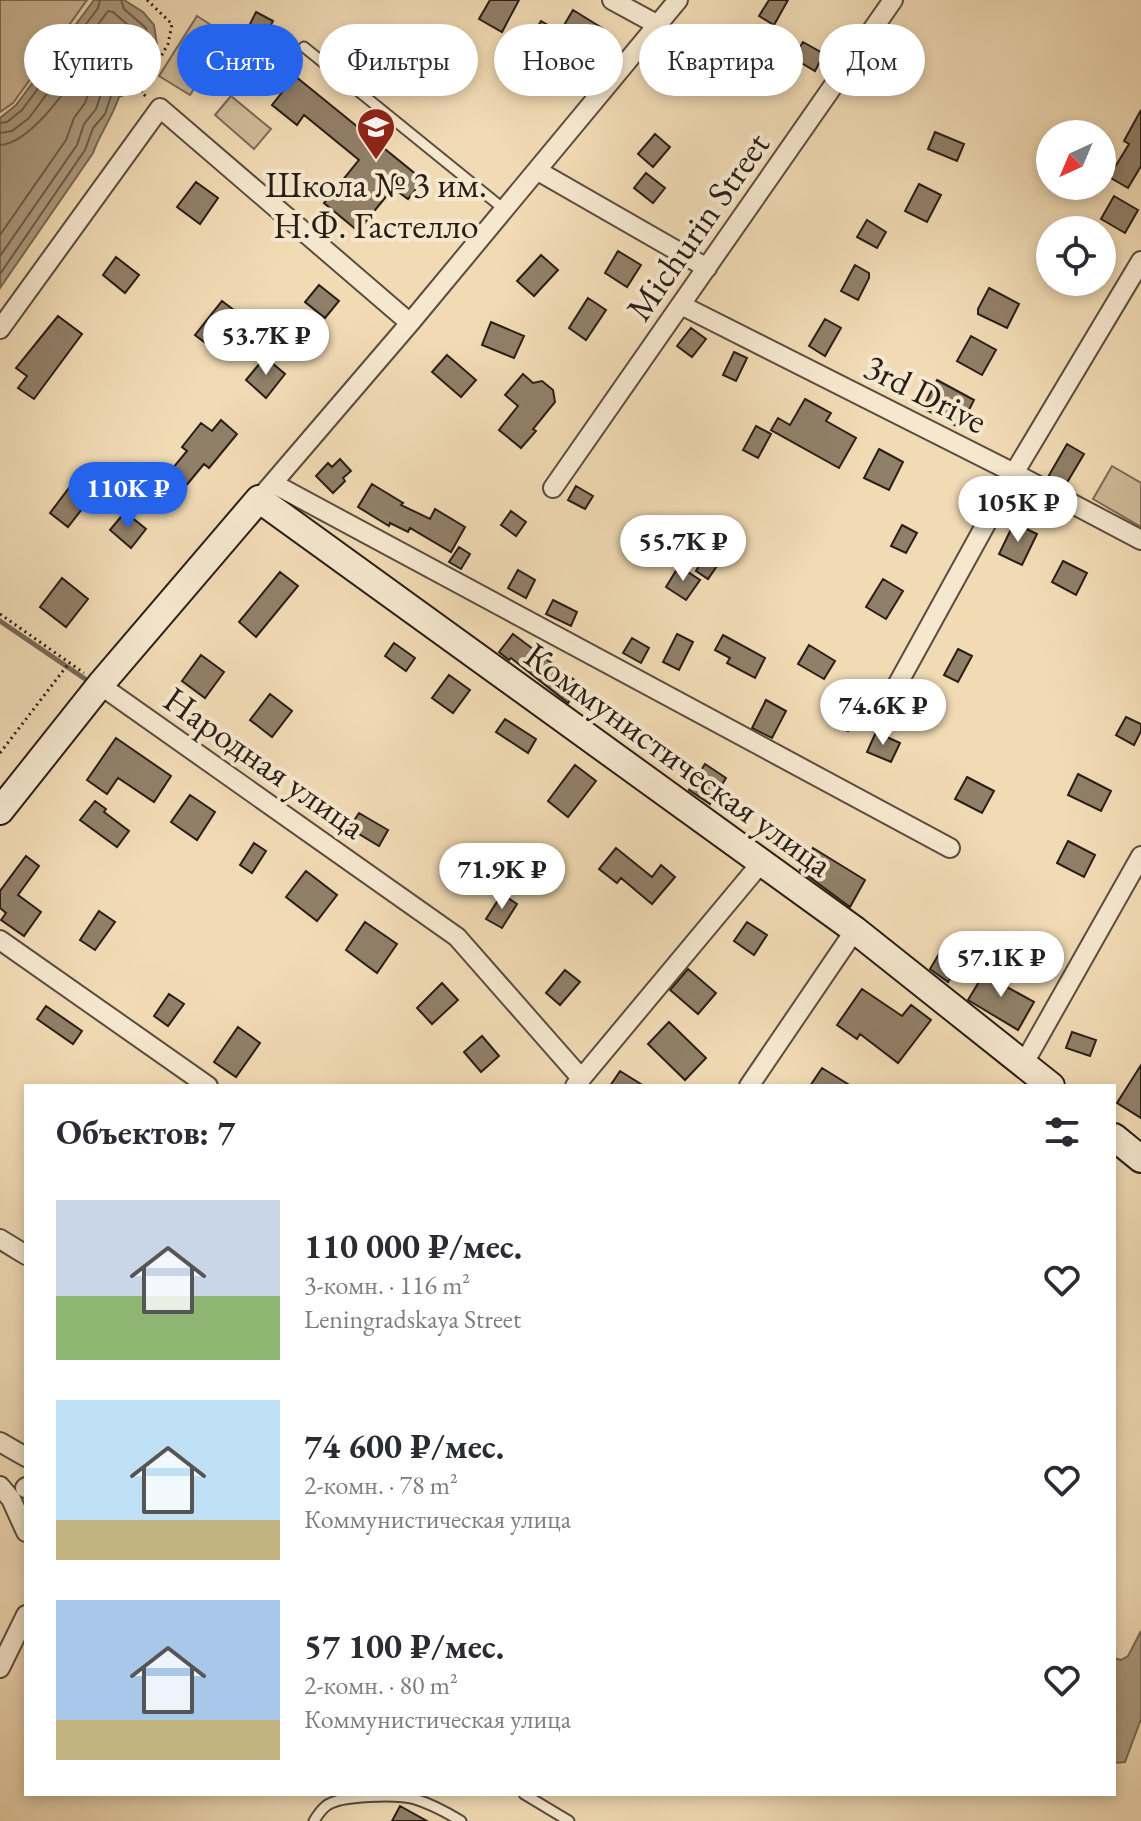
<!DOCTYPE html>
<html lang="ru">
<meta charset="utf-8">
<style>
body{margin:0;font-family:"EB Garamond",serif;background:#f7f7f7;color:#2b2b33;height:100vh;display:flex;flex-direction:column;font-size:30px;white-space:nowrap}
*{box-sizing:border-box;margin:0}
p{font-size:26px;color:#7c7c81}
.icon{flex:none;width:44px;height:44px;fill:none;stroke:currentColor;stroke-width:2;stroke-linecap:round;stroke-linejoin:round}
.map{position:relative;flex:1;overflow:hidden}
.side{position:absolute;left:24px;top:1084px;width:1092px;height:712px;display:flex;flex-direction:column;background:#fff;border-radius:0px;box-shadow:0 4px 12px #0003}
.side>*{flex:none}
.guide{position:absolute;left:24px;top:24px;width:1094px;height:72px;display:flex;gap:16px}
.needle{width:52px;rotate:224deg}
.tools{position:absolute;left:1036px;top:120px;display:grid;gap:16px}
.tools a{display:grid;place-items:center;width:80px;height:80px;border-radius:50%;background:#fff;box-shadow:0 4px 12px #0003;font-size:40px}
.price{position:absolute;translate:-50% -68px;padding:0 18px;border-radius:28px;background:#fff;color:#222;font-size:26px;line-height:52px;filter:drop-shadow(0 2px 4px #0008)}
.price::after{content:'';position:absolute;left:50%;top:48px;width:24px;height:18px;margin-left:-12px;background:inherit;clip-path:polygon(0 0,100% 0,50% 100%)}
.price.active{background:#2563eb;color:#fff}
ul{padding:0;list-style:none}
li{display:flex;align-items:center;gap:24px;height:200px;padding:0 32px}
li span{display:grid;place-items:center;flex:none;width:224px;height:160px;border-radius:0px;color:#555}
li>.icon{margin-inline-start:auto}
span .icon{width:96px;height:96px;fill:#fffc;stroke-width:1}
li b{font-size:34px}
h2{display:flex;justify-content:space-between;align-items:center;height:96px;padding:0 32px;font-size:34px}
.chip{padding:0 28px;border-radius:36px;background:#fff;box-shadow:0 4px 12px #0003;font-size:28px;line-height:72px}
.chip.active{background:#2563eb;color:#fff}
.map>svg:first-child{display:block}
.green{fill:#cfbb9a;stroke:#7c6c58;stroke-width:2}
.water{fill:#ad9b7f;stroke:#786955;stroke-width:2}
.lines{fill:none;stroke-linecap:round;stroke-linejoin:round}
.shore{stroke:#6b5c4a;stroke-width:2}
.stream{stroke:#786955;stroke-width:5}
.building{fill:#918069;stroke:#291e16;stroke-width:2}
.lane-casing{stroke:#5b4d3e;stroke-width:13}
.street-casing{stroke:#5b4d3e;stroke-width:22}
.secondary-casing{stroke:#291e16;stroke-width:30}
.path{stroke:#291e16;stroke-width:3;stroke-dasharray:2 4;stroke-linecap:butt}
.lane{stroke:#f6e8cf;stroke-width:9}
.street{stroke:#f6e8cf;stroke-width:18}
.secondary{stroke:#f6e8cf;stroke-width:26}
.labels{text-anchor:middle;stroke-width:8;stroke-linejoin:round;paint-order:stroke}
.poi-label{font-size:36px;fill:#291e16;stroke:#f6e8cf}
.street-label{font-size:36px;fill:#291e16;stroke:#f6e8cf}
</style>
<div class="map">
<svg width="1141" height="1821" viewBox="0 0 1141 1821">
<rect width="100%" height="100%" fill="#f1dbb5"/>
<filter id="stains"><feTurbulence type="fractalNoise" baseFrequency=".0025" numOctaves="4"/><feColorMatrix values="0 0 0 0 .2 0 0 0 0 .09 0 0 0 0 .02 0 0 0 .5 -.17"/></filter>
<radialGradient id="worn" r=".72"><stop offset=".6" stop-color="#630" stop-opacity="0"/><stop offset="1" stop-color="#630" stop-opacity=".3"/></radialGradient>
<path class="green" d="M0 0H87L13 103 0 112Z
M197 16 228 36 190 95 159 76Z
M231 96 271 129 254 149 215 115Z
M1112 466 1141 483V527L1093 499Z"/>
<path class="water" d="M94 0H124L143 12 154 25 157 45 131 92 119 97C112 118 100 133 93 153L0 288V118L16 105Z
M1141 1631V1719L1125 1762 1114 1763V1658L1121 1660 1128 1656Z"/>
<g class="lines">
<path class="shore" d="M0 123 7 122 22 110 98 8 100 0
M0 133 12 131 29 118 108 11 113 12 136 32 138 42 119 77 103 88 96 109 84 124 77 145 0 256
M0 145C37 144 86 59 109 30L113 29 124 36 125 40 110 68 93 82 85 103 74 118 66 140 0 235
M0 274 85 150 93 128 105 114 112 93 125 85 148 44 146 28 124 9 121 0"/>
<path class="stream" d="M0 621 91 683"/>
</g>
<path class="building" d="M490 0H519L502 32 479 19Z
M769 0H788L774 25 759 16Z
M573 10 602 28 589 49 565 35 548 66 523 51 541 21 560 32Z
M256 12 273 21 267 33 250 24Z
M803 42 824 54 815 71 793 58Z
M723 55 739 68 722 89 706 76Z
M295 76 423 180 408 199 393 188 358 231 324 203 359 160 304 115 297 125 272 105Z
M1141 110V166L1128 188 1109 177 1129 144 1124 141Z
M935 132 964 144 957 161 928 149Z
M655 134 670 147 653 167 638 154Z
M646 173 665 188 653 203 634 188Z
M196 182 218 198 200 224 177 207Z
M919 184 941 195 927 222 905 211Z
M1114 196 1138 210 1125 233 1101 219Z
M867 220 886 232 877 248 857 237Z
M618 251 641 265 627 287 605 273Z
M541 255 558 270 534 296 517 281Z
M116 257 139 275 125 293 103 275Z
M855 265 869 273V278L858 300 841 291Z
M319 285 339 301 325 318 305 302Z
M989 288 1019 304 1007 328 978 314V309Z
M588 298 606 310 586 340 569 328Z
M222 301 251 323 224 357 195 335Z
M58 316 82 334 34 399 18 388 27 376 16 368Z
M825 319 841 328 825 356 809 346Z
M491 322 524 336 514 358 482 345Z
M691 328 706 339 692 357 677 346Z
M971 336 996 350 982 375 957 361Z
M734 352 747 358 736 381 723 375Z
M447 355 476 380 461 397 432 372Z
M265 357 285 374 266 398 246 380Z
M523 374 533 383 542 381 553 390 555 402 533 429 536 431 521 448 499 430 518 406 505 395Z
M937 380 974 400 960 428 923 408Z
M805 399 831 413 826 421 856 438 839 468 771 430 778 418 790 425Z
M221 420 237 434 209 468 204 464 170 505 154 491 187 451 182 447 201 423 212 431Z
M756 426 771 434 758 458 743 450Z
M1067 444 1084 454 1065 486 1048 477Z
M879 449 903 462 889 490 864 478Z
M340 459 351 471 343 478 345 481 333 493 316 476 328 463 332 467Z
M78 476 96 491 68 527 50 513Z
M372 484 403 503 401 505 430 519 435 509 465 527 451 552 410 528 408 532 390 523 389 526 358 507Z
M576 486 593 496 585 509 568 500Z
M511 511 526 522 516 536 501 525Z
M125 512 146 529 131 548 110 530Z
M1014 523 1037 534 1022 565 999 554Z
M902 525 917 533 906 553 891 546Z
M459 547 470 554 461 569 449 562Z
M706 555 719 563 708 579 696 571Z
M1063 561 1087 573 1076 595 1052 582Z
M679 566 700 580 686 600 666 587Z
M518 570 535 580 526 598 508 588Z
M280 572 298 586 256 637 239 622Z
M62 578 88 599 66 627 40 607Z
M883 579 903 591 886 619 866 607Z
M553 600 577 612 571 626 546 614Z
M513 634 581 685 568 703 511 658 509 660 499 652Z
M677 634 693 642 679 670 663 662Z
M723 635 765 658 755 678 727 663 730 658 715 650Z
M632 638 649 648 641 663 623 653Z
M394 643 415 658 406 671 385 656Z
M809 645 835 661 824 679 798 664Z
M958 649 972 656 958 682 944 675Z
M201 655 224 672 205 698 182 681Z
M449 675 470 690 453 713 432 698Z
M270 694 292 711 272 737 250 720Z
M909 695 933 708 925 722 902 709Z
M766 700 786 711 772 738 752 728Z
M844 711 855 716 848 731 837 726Z
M1126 717 1141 724V731L1134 745 1116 735Z
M505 719 536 739 528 753 496 732Z
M876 732 900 743 891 762 867 752Z
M116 738 171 776 154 802 118 778 107 794 87 780Z
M705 764 726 778 710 804 689 790Z
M575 765 596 781 568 817 548 801Z
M1078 774 1111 791 1101 811 1068 795Z
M967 777 994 791 982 813 955 799Z
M190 795 215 812 197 840 171 822Z
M95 801 106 809 104 812 129 831 117 847 80 820Z
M359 813 388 830 379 846 349 828Z
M1068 841 1095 855 1084 877 1057 863Z
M254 843 266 851 252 873 240 865Z
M455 847 474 859 459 882 440 870Z
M616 848 652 877 661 865 675 877 652 904 621 878 617 883 599 869Z
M813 848 865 880 850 907 800 870Z
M26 856 39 866 18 895 41 912 24 936 1 920 6 913 0 908V891Z
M306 871 337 895 317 921 286 897Z
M502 894 517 904 502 928 486 919Z
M99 911 115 922 95 950 80 940Z
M365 922 397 944 377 973 346 950Z
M747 922 767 935 754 955 734 941Z
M942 949 961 960 948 982 930 969Z
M988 967 1011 980 1007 987 1034 1002 1018 1030 968 1000Z
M688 969 716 993 698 1014 670 990Z
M565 970 580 982 560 1005 546 993Z
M442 983 458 1000 432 1024 417 1008Z
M862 989 902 1016 911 1005 931 1020 898 1063 860 1034 857 1039 837 1025Z
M169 994 184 1004 168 1026 154 1016Z
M46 1006 82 1031 73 1044 37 1019Z
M669 1022 706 1058 685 1080 648 1044Z
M238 1027 260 1043 236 1077 214 1062Z
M1072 1032 1096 1040 1090 1056 1066 1048Z
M482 1036 499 1056 481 1072 464 1052Z
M1141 1065V1118L1117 1103Z
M822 1068 851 1086H810Z
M620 1071 644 1086H610Z
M400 1806 427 1821H392Z"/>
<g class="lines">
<g class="lane-casing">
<path id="lane" d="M304 47 505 210
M524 1794 569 1821
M314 1821C317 1816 321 1810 326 1806 339 1795 398 1794 415 1799 431 1804 446 1812 461 1821"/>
</g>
<g class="street-casing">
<path id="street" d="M612 0 658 25
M538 171 707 268
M681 305 1014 473 1141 540
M0 329 160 108 410 323
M274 484 950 848
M553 488 893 0
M266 491 410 323 678 0
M100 685 457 937 581 1078
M896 687 1014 473 1141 261
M0 940 208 1086
M1024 1063 1141 856
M575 1086 761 863
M749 1086 855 930
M0 1239 26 1255
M0 1442 26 1457
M0 1486 11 1499 26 1532
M25 1488 26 1487
M0 1668 26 1615"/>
</g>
<g class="secondary-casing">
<path id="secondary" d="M0 811 100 685 259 499 855 930 1051 1086
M1114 1137 1141 1159"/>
</g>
<path class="path" d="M147 0 172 24 168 44 141 92 148 98
M0 614 84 673
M0 753 69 663"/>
<use href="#lane" class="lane"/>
<use href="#street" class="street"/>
<use href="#secondary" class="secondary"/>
</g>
<defs>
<g id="school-pin" transform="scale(2)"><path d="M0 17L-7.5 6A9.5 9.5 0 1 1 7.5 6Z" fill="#8f2418" stroke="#f6e8cf"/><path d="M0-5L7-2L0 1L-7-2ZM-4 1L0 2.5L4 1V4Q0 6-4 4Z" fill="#fff"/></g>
</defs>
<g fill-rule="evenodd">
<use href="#school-pin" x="376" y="127"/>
</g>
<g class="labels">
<g class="poi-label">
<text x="376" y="197">Школа № 3 им.<tspan x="376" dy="41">Н.Ф. Гастелло</tspan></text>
</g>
<g class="street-label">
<text transform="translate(697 226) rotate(-55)" y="13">Michurin Street</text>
<text transform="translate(926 393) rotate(27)" y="13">3rd Drive</text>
<text transform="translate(679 759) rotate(36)" y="13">Коммунистическая улица</text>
<text transform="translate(265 762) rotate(35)" y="13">Народная улица</text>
</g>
</g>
<rect width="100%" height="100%" filter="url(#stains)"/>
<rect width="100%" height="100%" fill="url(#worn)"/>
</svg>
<div class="tools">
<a><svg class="needle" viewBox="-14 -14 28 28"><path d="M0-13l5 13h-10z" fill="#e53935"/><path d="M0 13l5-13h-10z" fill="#7c7c81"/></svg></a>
<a><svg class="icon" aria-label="locate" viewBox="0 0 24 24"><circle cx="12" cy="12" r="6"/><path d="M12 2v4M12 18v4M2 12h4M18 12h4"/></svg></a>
</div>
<b class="price" style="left:266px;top:377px">53.7K ₽</b>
<b class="price active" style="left:128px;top:530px">110K ₽</b>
<b class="price" style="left:1018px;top:544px">105K ₽</b>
<b class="price" style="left:683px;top:583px">55.7K ₽</b>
<b class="price" style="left:883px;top:747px">74.6K ₽</b>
<b class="price" style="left:502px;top:911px">71.9K ₽</b>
<b class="price" style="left:1001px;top:999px">57.1K ₽</b>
<div class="guide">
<a class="chip">Купить</a>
<a class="chip active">Снять</a>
<a class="chip">Фильтры</a>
<a class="chip">Новое</a>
<a class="chip">Квартира</a>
<a class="chip">Дом</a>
</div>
<section class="side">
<h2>Объектов: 7<svg class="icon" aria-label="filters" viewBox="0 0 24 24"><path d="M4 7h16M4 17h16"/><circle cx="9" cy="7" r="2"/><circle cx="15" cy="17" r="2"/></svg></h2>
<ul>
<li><span style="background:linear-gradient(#c9d6e8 60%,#8fb573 0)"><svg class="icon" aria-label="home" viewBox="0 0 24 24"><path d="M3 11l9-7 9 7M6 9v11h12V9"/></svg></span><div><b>110 000 ₽/мес.</b><p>3-комн. · 116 m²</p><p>Leningradskaya Street</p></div><svg class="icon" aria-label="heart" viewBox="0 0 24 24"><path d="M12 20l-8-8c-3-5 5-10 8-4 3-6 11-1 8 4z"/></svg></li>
<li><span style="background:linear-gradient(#bfe0f5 75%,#c2b280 0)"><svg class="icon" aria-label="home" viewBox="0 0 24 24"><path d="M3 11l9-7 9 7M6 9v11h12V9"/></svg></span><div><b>74 600 ₽/мес.</b><p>2-комн. · 78 m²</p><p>Коммунистическая улица</p></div><svg class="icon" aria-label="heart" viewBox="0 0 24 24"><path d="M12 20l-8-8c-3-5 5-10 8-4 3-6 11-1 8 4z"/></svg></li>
<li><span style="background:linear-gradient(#a9c7e8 75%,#c2b280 0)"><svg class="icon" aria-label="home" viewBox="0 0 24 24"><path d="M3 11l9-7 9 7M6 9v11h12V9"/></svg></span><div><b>57 100 ₽/мес.</b><p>2-комн. · 80 m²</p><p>Коммунистическая улица</p></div><svg class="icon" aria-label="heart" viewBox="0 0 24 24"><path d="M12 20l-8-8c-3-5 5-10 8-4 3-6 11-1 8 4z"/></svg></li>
</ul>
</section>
</div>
